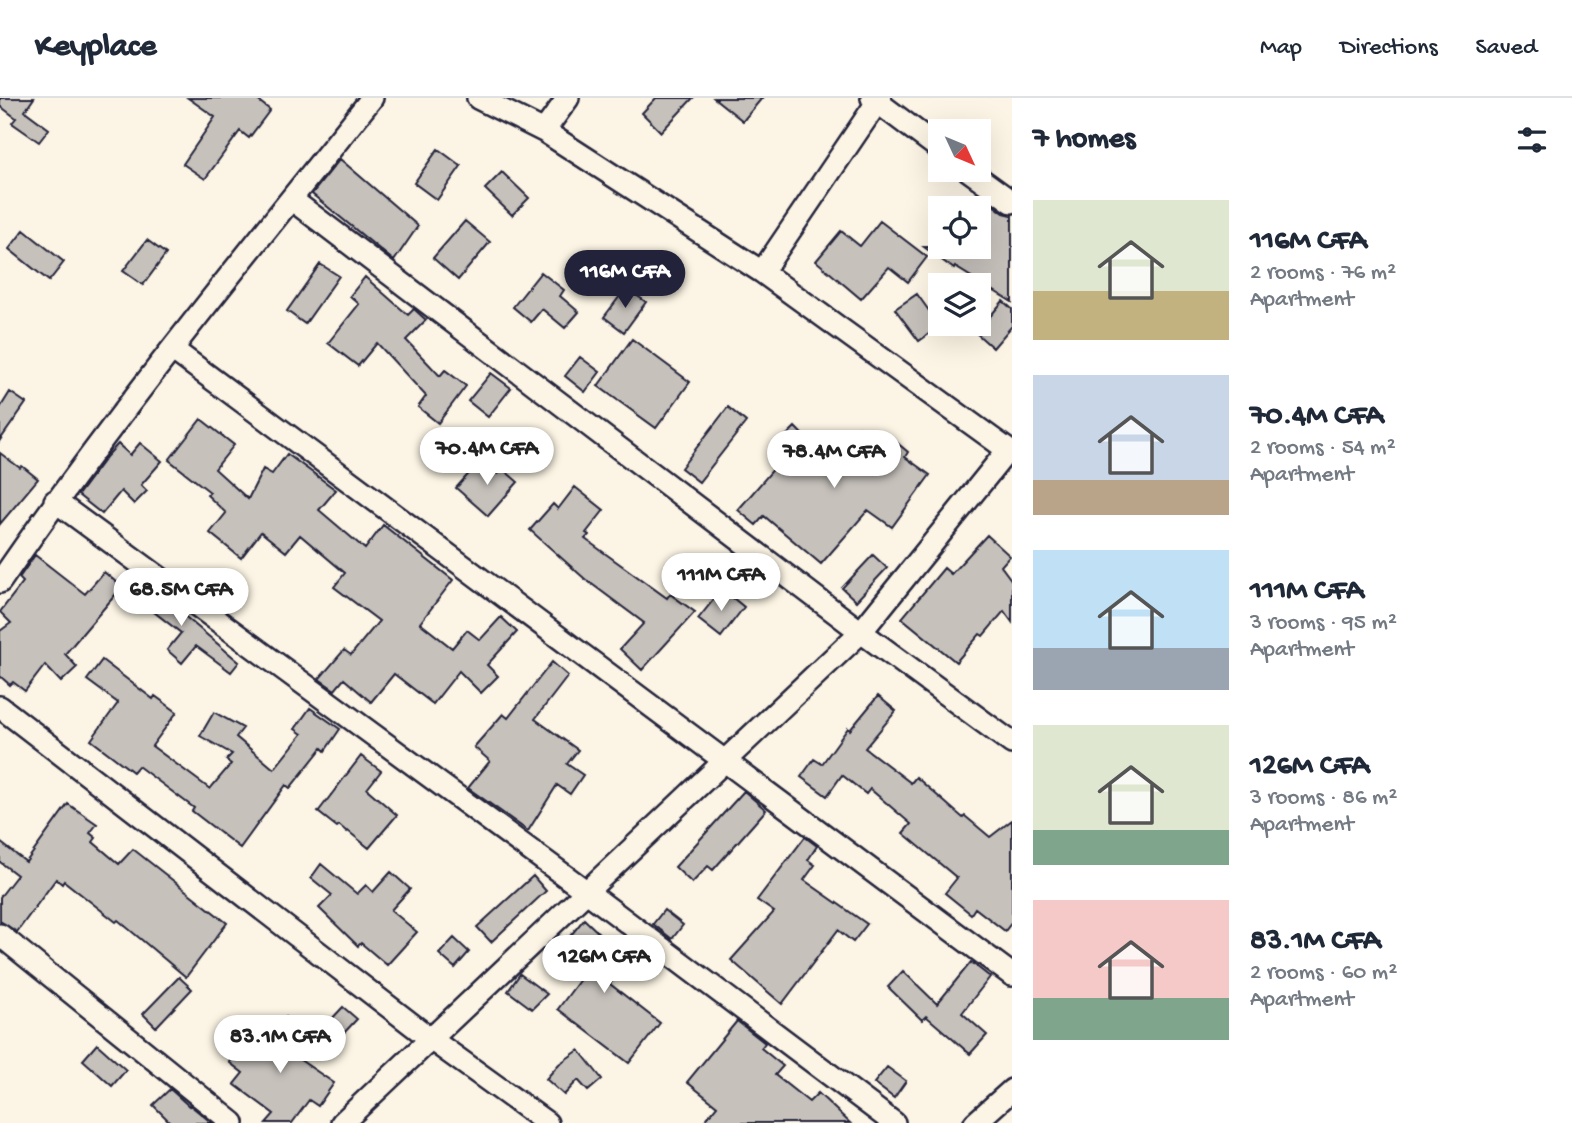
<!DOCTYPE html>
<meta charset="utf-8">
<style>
body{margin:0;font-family:"Gochi Hand",sans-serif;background:#f2f2f3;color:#1f2937;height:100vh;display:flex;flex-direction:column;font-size:26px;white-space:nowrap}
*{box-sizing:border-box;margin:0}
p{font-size:23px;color:#747a83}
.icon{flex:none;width:38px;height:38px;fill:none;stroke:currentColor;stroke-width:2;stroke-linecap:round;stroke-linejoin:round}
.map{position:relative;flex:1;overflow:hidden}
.sheet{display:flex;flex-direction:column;background:#fff;width:560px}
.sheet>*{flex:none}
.needle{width:46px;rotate:134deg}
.buttons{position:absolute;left:928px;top:21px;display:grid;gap:14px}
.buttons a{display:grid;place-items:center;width:63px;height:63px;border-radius:0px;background:#fff;box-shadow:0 7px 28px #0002;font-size:35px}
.price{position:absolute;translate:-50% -60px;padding:0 16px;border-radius:24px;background:#fff;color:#222;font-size:23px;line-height:46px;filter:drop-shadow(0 2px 4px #0008)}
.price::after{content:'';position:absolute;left:50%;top:42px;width:21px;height:16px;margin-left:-10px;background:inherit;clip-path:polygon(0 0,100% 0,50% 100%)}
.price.active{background:#22223b;color:#fff}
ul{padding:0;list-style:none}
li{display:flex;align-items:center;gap:21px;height:175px;padding:0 21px}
li span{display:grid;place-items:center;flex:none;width:196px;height:140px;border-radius:0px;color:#555}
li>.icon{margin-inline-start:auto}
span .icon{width:84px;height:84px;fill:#fffc;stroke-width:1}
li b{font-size:30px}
h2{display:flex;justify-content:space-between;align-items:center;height:84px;padding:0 21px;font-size:30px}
header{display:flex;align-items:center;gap:42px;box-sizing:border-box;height:98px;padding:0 35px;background:#fff;border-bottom:2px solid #e0e1e3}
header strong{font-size:33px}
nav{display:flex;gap:38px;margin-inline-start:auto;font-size:24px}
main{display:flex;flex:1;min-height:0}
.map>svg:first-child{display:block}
.building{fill:#c6c1bb;stroke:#22223b;stroke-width:2}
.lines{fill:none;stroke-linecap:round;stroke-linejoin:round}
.minor-casing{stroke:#22223b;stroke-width:26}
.minor{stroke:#fcf5e5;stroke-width:21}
</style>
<header>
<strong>Keyplace</strong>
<nav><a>Map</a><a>Directions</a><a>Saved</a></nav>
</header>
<main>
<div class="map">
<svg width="1012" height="1025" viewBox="0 0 1012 1025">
<rect width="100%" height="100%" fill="#fcf5e5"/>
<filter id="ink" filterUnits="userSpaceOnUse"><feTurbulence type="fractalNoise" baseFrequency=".0143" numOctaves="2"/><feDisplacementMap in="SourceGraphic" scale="14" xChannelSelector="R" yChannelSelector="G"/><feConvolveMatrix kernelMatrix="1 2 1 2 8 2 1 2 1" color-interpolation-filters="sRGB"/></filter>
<g filter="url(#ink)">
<path class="building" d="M0 0H34L25 13 49 31 39 44 12 25 16 20 0 8Z
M188 0H255L270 12 249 40 240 33 205 81 183 66 215 19Z
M656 0H693L661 34 642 15Z
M714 0H762L743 23Z
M438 51 461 68 437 102 414 85Z
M340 61 418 128 394 163 312 96Z
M502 74 529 100 512 117 485 91Z
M978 96 1004 115 1012 117V204L955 169 954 171 924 149H978Z
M465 123 490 144 458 182 433 160Z
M880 123 927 159 908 184 889 169 861 201 816 163 841 133 860 148Z
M24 132 64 164 49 183 9 151Z
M147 142 166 156 143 187 123 173Z
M320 166 339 178 305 226 287 213Z
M541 174 564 192 560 198 579 214 565 230 542 211 531 224 513 209Z
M365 179 408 217 414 211 426 222 406 242 440 278 445 272 466 288 438 325 418 309 426 298 377 245 358 268 328 245 359 206 350 198Z
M626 190 646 204 624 234 604 219Z
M917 196 940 228 919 243 895 211Z
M1003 203 1012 211V228L993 250 976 235Z
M632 241 690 284 656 330 598 288Z
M580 259 600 274 585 294 565 278Z
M491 275 511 290 488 319 468 303Z
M10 294 26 305 0 342V310Z
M728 309 746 324 699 384 681 370Z
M201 321 234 347 215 371 248 401 263 371 272 376 287 356 336 392 319 412 365 451 383 427 453 482 420 525 452 550 467 532 480 542 501 519 517 534 487 567 498 578 481 595 459 573 433 606 394 576 371 604 344 581 335 592 319 581 344 552 351 557 379 523 334 489 345 475 300 437 286 454 261 434 241 460 210 435 226 415 207 397 210 394 169 362Z
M795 329 829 364 859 329 883 348 890 339 908 354 905 359 930 377 892 429 868 412 821 466 764 418 756 427 738 412 788 354 779 345Z
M140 345 162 363 141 387 147 393 134 406 121 393 102 416 78 397 107 358 118 346 130 357Z
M0 355 20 370 22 368 38 381 0 426Z
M482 361 498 376 503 371 518 384 488 418 456 390Z
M575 389 604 412 586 435 589 437 585 441 667 500 670 496 695 514 642 572 620 551 644 525 585 481 530 432 553 406 558 411Z
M987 437 1010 458 1001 468 1012 483V524L1004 513 983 538 980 536 956 564 902 520 944 470 951 476Z
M35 457 85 496 104 474 122 489 65 556 77 569 61 584 45 567 25 593 13 584 10 587 0 578V533L11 525 0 514 23 484 19 480Z
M873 457 887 470 856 503 842 490Z
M138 480 176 508 174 509 239 564 231 574 196 548 182 565 167 552 181 535 127 493Z
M722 491 744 509 721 539 698 521Z
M102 562 153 601 155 598 177 614 152 648 210 691 231 666 226 662 232 656 200 638 214 614 243 630 236 639 274 671 302 636 295 631 310 610 340 631 325 653 322 650 290 690 286 687 240 750 192 713 194 710 138 668 133 674 91 642 118 605 87 582Z
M552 564 568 578 535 621 578 652 567 666 583 677 570 696 557 687 528 733 468 690 490 663 474 649 503 616 508 620Z
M878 598 896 613 865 650 911 685 916 679 963 720 965 718 990 739 1012 722V824L1005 833 975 810 971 816 945 795 957 780 903 735 911 726 870 691 866 696 842 677 827 698 801 679 814 661 822 666 848 630 850 632Z
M361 658 381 673 367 691 397 717 369 750 348 733 347 734 339 727 337 729 318 714Z
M744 693 766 712 713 772 708 768 692 785 675 769Z
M68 706 97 726 90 735 96 740 93 744 119 766 133 751 227 825 186 879 118 822 116 824 64 783 62 786 56 781 17 834 0 823V799L17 777 0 764V744L26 764Z
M805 739 817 748 808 762 815 767 804 782 867 826 853 844 838 832 782 906 731 862 774 814 757 802Z
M321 766 357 796 366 787 373 794 391 774 410 791 391 812 417 834 387 867 361 845 358 848 319 810 332 797 311 780Z
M533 778 546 793 491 844 477 829Z
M664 812 683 827 672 841 653 826Z
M584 821 605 841 630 860 610 886 660 925 629 965 558 911 584 876 558 853Z
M454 840 469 854 455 870 439 856Z
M971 864 990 879 962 915 987 937 970 956 926 918 922 922 888 889 903 873 937 906Z
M520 876 547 896 532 911 508 893Z
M179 879 192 891 156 929 143 916Z
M343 909 357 921 342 937 328 925Z
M286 919 309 935 293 957 334 985 318 1008 309 1002 292 1025H266L274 1016 234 986 243 975 229 964 248 942 261 954Z
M737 923 765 945 761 950 783 968 775 977 809 1004 818 995 850 1025H703L717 1008 687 984Z
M97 946 126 972 112 988 83 962Z
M579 952 602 981 588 993 578 982 564 997 546 981 559 966Z
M887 969 906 983 894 1000 874 985Z
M170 991 189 1008 190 1007 212 1025H171L153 1007Z"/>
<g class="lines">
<g class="minor-casing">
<path id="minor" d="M478 0 544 33 762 174 1012 355
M872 0 940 51
M544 33 568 0
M968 72 1012 104
M291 101 861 534 1012 645
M762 174 880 0
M172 251 1012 877
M55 403 587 794 894 1025
M0 484C115 316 245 159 372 0
M0 609 432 942 547 1025
M0 837 233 1025
M342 1025 861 534 1008 352
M975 1025 1012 992"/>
</g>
<use href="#minor" class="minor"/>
</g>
</g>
</svg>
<div class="buttons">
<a><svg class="needle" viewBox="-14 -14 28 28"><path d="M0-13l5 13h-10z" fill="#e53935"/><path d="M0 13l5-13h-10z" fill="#747a83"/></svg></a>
<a><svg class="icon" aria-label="locate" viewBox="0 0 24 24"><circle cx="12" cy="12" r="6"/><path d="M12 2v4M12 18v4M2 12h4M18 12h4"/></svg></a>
<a><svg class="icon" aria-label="layers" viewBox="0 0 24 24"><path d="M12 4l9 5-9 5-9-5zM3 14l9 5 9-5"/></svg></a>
</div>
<b class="price active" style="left:625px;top:212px">116M CFA</b>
<b class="price" style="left:487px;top:389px">70.4M CFA</b>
<b class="price" style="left:834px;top:392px">78.4M CFA</b>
<b class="price" style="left:721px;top:515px">111M CFA</b>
<b class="price" style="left:181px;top:530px">68.5M CFA</b>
<b class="price" style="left:604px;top:897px">126M CFA</b>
<b class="price" style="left:280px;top:977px">83.1M CFA</b>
</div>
<section class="sheet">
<h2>7 homes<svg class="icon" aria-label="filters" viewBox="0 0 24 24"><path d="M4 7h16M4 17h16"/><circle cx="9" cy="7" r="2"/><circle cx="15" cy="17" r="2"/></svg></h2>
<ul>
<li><span style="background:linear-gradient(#dfe7d0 65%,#c2b280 0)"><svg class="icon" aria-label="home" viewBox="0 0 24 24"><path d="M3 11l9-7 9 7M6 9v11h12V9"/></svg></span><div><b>116M CFA</b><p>2 rooms · 76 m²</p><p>Apartment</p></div></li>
<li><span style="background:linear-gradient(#c9d6e8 75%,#b9a48a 0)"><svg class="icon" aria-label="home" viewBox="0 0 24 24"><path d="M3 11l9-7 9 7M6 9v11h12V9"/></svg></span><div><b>70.4M CFA</b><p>2 rooms · 54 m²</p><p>Apartment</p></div></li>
<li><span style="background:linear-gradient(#bfe0f5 70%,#9aa5b1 0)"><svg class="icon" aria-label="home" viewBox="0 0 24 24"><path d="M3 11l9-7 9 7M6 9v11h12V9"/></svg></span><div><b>111M CFA</b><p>3 rooms · 95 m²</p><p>Apartment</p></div></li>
<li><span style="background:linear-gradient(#dfe7d0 75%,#7fa58c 0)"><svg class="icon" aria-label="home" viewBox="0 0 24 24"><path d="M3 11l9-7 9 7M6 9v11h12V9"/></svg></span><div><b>126M CFA</b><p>3 rooms · 86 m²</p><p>Apartment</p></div></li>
<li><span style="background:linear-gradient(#f6c9c9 70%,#7fa58c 0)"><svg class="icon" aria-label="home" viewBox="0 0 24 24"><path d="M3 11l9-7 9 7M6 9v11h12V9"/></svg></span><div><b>83.1M CFA</b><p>2 rooms · 60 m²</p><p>Apartment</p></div></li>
</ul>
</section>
</main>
